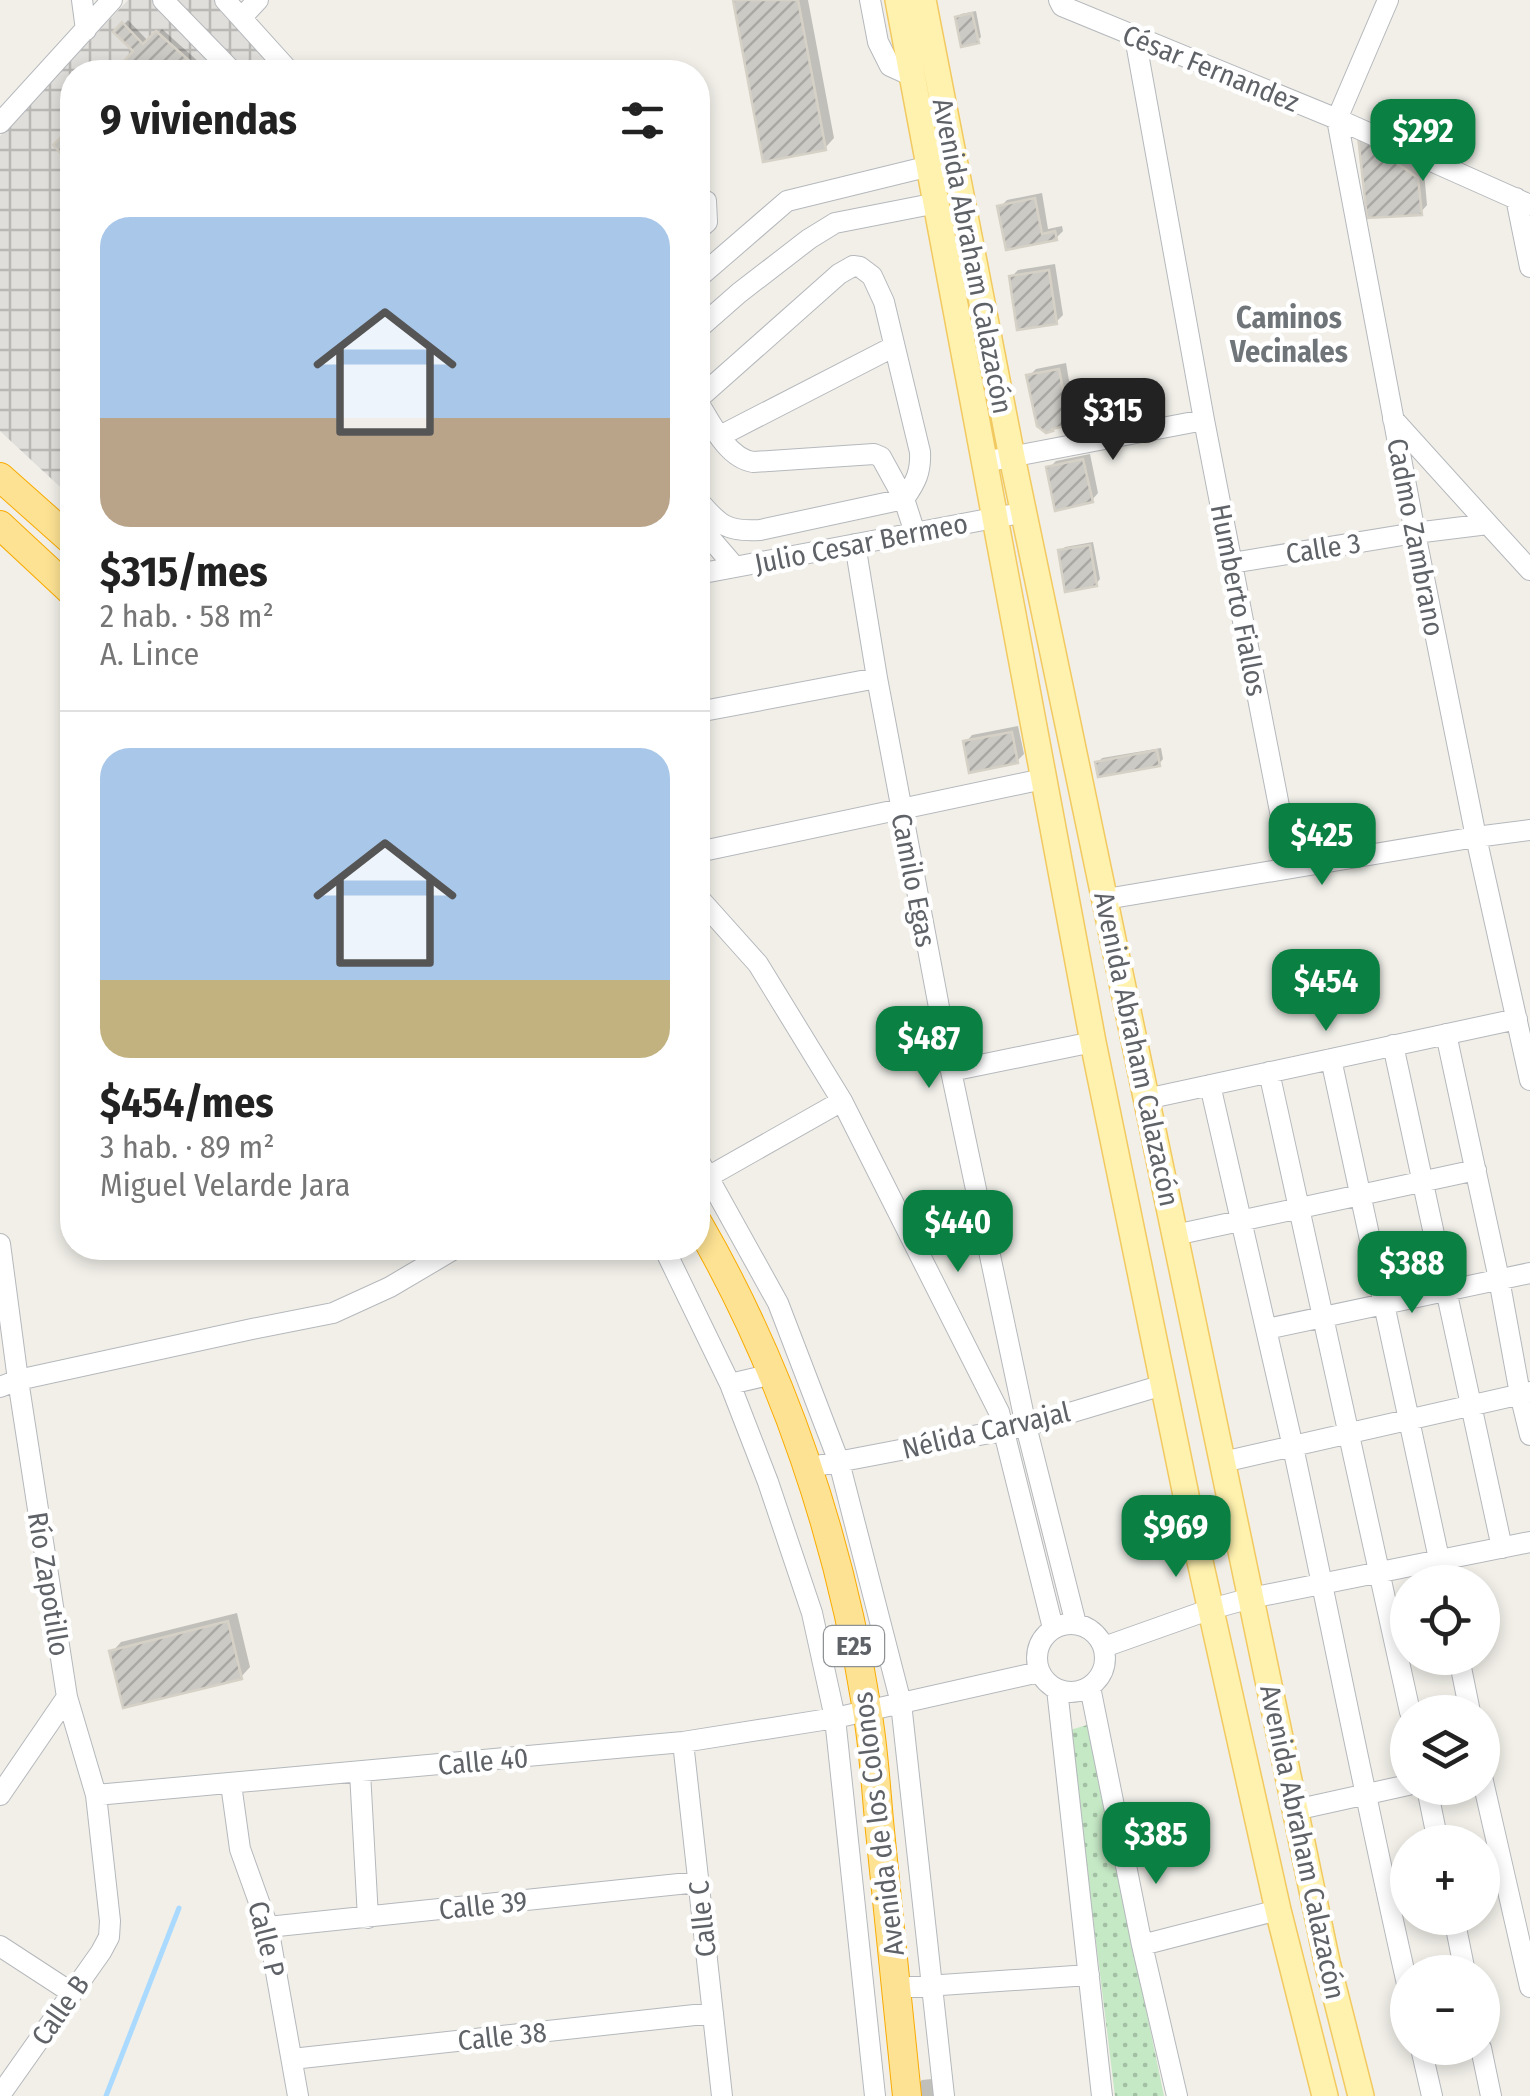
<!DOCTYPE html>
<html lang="es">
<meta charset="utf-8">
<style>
body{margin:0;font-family:"Fira Sans Condensed",sans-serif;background:#f6f6f6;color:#222;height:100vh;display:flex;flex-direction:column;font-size:38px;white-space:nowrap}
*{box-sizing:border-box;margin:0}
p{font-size:32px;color:#767676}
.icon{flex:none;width:55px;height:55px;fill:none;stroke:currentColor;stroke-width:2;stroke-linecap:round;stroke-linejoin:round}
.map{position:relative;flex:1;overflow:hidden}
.panel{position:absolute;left:60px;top:60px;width:650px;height:1200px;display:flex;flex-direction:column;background:#fff;border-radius:40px;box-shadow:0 5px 15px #0003}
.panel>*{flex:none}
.tools{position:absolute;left:1390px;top:1565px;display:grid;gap:20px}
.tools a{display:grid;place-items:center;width:110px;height:110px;border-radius:50%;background:#fff;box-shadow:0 5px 15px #0003;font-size:50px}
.price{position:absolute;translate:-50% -85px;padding:0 22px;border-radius:20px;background:#0b8043;color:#fff;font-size:32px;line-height:65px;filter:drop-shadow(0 2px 5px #0008)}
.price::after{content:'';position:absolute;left:50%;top:60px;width:30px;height:22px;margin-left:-15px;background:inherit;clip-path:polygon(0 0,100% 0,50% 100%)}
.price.selected{background:#222;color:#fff}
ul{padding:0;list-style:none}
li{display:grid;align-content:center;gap:20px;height:530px;padding:0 40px}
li+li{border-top:2px solid #e0e0e0}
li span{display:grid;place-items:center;height:310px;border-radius:30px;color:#555}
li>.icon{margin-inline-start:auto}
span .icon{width:180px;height:180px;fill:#fffc;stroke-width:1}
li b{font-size:42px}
h2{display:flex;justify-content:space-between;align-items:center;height:120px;padding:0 40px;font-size:42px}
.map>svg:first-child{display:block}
.industrial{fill:url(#industrial-grid)}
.park{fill:url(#park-dots)}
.shadow{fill:#0003}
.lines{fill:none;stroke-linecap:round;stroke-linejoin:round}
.stream{stroke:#aadaff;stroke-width:5}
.building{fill:url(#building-hatch);stroke:#d6d1c6;stroke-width:2.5}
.minor-casing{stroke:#b5b8bc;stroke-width:22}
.major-casing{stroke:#f2c960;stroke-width:28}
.highway-casing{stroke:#f9ab00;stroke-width:30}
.minor{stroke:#fff;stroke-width:20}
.major{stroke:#fff2af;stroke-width:25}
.highway{stroke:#fde293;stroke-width:28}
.labels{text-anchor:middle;stroke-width:9;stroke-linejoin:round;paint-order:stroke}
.shield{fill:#fff;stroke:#8f9295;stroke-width:2.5}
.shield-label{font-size:25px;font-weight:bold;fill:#5f6368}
.street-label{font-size:28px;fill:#5f6368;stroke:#fff}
.neighbourhood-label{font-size:30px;font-weight:bold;fill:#70757a;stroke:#fff}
</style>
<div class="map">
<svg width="1530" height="2096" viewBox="0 0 1530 2096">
<defs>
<pattern id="industrial-grid" width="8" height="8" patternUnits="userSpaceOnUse" patternTransform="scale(2.5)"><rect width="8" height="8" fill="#e0deda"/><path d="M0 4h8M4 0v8" fill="none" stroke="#b9b8b5"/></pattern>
<pattern id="park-dots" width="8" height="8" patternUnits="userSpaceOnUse" patternTransform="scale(2.5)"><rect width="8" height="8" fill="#c5e8c5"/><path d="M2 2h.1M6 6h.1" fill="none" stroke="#a3c0a4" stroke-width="1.8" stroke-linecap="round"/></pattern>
<pattern id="building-hatch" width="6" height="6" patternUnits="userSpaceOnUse" patternTransform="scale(2.5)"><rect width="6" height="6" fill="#cccac5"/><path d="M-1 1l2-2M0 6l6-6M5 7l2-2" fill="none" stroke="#a9a8a4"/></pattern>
</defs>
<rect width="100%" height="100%" fill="#f1efe8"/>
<path class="industrial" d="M128 0H218L281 72H72V498L0 431V136Z"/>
<path class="park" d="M1087 1725 1164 2096H1115L1070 1730Z"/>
<path class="shadow" d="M736 0H808L834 138 825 148Z
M976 11 981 37 977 41 957 18 961 14Z
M128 20 149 42 162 29 210 72H117L136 51 117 32Z
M1367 131 1424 171 1427 205 1421 212 1370 216Z
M1042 193 1048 229 1062 226 1063 231 1056 238 1008 247 1000 207 1007 200Z
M1055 264 1063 315 1056 322 1011 277 1018 270Z
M1066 363 1075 416 1068 422 1029 376 1036 369Z
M1090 454 1098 493 1092 500 1049 468 1056 461Z
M1093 542 1100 579 1096 584 1061 551 1065 547Z
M1018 726 1024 754 1017 761 966 742 972 735Z
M1161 748 1163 759 1159 764 1098 763 1102 758Z
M237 1613 250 1667 241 1677 112 1652 121 1642Z
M942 2078 944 2096H919L918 2084 922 2080Z"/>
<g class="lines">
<path class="stream" d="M106 2096 179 1908"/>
</g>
<path class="building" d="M733 0H798L826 150 763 162Z
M972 13 979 43 961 47 955 17Z
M122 22 143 44 156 31 202 72H114L133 51 113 32Z
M72 126V165L53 145Z
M1358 136 1418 178 1422 215 1367 218Z
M1035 198 1042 234 1055 231 1057 240 1006 250 997 206Z
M1049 270 1057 324 1017 330 1009 276Z
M1059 369 1070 425 1052 429 1053 431 1046 433 1037 426 1026 375Z
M1083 459 1093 502 1055 511 1046 467Z
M1090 545 1097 586 1065 592 1058 550Z
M1012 732 1018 763 969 773 963 741Z
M1157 750 1160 766 1098 777 1095 762Z
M228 1621 242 1679 123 1708 109 1651Z"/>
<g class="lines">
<g class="minor-casing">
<path id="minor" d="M82 0 86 30
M163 0 233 72
M225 0 290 72
M870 0 878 42 890 66 912 76
M1059 0 1062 6 1337 119 1530 205
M1388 0 1337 119 1415 533 1476 837 1530 1080
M241 18 258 0
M1135 37 1204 420 1291 868
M0 123 112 0
M1516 198 1530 267
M698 230 707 222 706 201
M698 278 787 201 930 166
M698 329 739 293 809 239 835 223 937 203
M698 399 839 274 853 266 860 267 872 276 884 302 920 452C921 472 916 482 904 499L760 530C727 532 719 525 698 500
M698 402C711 423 727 458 753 462L874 454 881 457 904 499 915 533
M1393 419 1488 524
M720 436 893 347
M984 462 1204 420
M698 524 735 567
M855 544 877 678 951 1071 1026 1426 1076 1624
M1232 563 1415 533 1488 524 1530 570
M698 574 1010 515
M698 712 877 678
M698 852 1043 779
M698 897 758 964 842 1101 999 1412 1053 1628
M1106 899 1476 837 1530 830
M1446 1034 1499 1279 1520 1394 1530 1435
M1393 1045 1502 1548
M1331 1059 1444 1582
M951 1071 1093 1042
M1269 1072 1410 1712
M1210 1085C1237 1206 1266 1326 1293 1447 1332 1628 1367 1808 1408 1988
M1146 1099 1517 1019
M698 1159 778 1303 839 1462 901 1703 944 2096
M699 1182 842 1101
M1175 1235 1476 1170
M0 1244 18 1380 67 1697 96 1795 110 1921 109 1937 101 1952 0 2095
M664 1248 730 1384 768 1482 812 1613 835 1718 875 2096
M1267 1329 1530 1273
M730 1384 773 1374
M0 1387 18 1380 252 1329 333 1313 390 1287 456 1248
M1223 1462 1530 1392
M806 1468 1026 1426 1163 1385
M1037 1658a34 34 0 1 1 68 0a34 34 0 1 1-68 0Z
M1104 1647 1211 1609 1251 1598 1530 1542
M1459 1658 1470 1712
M1090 1687 1142 1945 1177 2096
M1057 1689 1102 2096
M683 1742 722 2096
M360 1772 368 1918
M1482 1777 1530 1987
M231 1784 240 1849 268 1927 298 2096
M1427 1788 1438 1842
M0 1795 67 1697
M96 1795 683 1742 835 1718 1039 1672
M1295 1810 1408 1785
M1454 1918 1465 1972
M268 1927 698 1882
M1142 1945 1278 1910
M0 1946 72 1993
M897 1988 1089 1975
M1421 2048 1432 2096
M1481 2048 1491 2096
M292 2059 713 2013"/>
</g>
<g class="major-casing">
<path id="major" d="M898 0 1093 1042 1195 1539 1278 1910 1325 2096
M923 0 1012 457 1327 1962 1361 2096"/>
</g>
<g class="highway-casing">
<path id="highway" d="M0 477 72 541
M0 525 72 592
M698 1223C784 1372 840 1540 867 1710 874 1749 876 1791 880 1831 889 1919 898 2008 907 2096"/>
</g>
<use href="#minor" class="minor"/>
<use href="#major" class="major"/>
<use href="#highway" class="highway"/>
</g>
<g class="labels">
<rect class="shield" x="824" y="1626" width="60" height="40" rx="8"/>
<g class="shield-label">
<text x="854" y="1655">E25</text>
</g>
<g class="street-label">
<text transform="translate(1211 68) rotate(22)" y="10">César Fernandez</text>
<text transform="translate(973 256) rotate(79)" y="10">Avenida Abraham Calazacón</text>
<text transform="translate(1416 537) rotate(79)" y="10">Cadmo Zambrano</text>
<text transform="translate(861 543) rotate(-11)" y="10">Julio Cesar Bermeo</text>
<text transform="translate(1323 548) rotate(-9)" y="10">Calle 3</text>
<text transform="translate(1239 600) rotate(79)" y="10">Humberto Fiallos</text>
<text transform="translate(914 880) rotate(79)" y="10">Camilo Egas</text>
<text transform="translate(1137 1049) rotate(78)" y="10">Avenida Abraham Calazacón</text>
<text transform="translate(986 1430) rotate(-13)" y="10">Nélida Carvajal</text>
<text transform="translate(49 1584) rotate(81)" y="10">Río Zapotillo</text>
<text transform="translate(483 1761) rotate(-5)" y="10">Calle 40</text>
<text transform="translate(878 1824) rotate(-97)" y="10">Avenida de los Colonos</text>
<text transform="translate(1303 1842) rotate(78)" y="10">Avenida Abraham Calazacón</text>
<text transform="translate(483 1905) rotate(-6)" y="10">Calle 39</text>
<text transform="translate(702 1919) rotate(-96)" y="10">Calle C</text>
<text transform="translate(267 1939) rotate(76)" y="10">Calle P</text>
<text transform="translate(60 2010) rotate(-55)" y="10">Calle B</text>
<text transform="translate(502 2036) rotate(-6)" y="10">Calle 38</text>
</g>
<g class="neighbourhood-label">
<text x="1289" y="328">Caminos<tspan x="1289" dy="34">Vecinales</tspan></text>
</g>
</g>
</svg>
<div class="tools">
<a><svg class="icon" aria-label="locate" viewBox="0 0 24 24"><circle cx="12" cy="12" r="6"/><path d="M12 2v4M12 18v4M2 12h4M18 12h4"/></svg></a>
<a><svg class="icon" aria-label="layers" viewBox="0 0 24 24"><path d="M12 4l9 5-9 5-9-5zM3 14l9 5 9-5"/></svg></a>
<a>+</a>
<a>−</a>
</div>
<b class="price" style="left:1423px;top:184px">$292</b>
<b class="price selected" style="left:1113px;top:463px">$315</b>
<b class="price" style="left:1322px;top:888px">$425</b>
<b class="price" style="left:1326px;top:1034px">$454</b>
<b class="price" style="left:929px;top:1091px">$487</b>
<b class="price" style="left:958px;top:1275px">$440</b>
<b class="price" style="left:1412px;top:1316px">$388</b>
<b class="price" style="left:1176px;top:1580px">$969</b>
<b class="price" style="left:1156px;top:1887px">$385</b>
<section class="panel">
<h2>9 viviendas<svg class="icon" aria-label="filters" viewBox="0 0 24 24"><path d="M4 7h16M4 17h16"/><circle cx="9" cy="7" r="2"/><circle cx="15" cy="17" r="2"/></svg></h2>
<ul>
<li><span style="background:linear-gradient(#a9c7e8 65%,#b9a48a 0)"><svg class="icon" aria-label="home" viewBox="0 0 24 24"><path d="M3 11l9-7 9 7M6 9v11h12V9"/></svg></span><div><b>$315/mes</b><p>2 hab. · 58 m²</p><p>A. Lince</p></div></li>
<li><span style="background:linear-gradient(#a9c7e8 75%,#c2b280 0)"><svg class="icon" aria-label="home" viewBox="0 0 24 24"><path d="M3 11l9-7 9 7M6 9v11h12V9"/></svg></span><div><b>$454/mes</b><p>3 hab. · 89 m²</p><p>Miguel Velarde Jara</p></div></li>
</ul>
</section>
</div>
